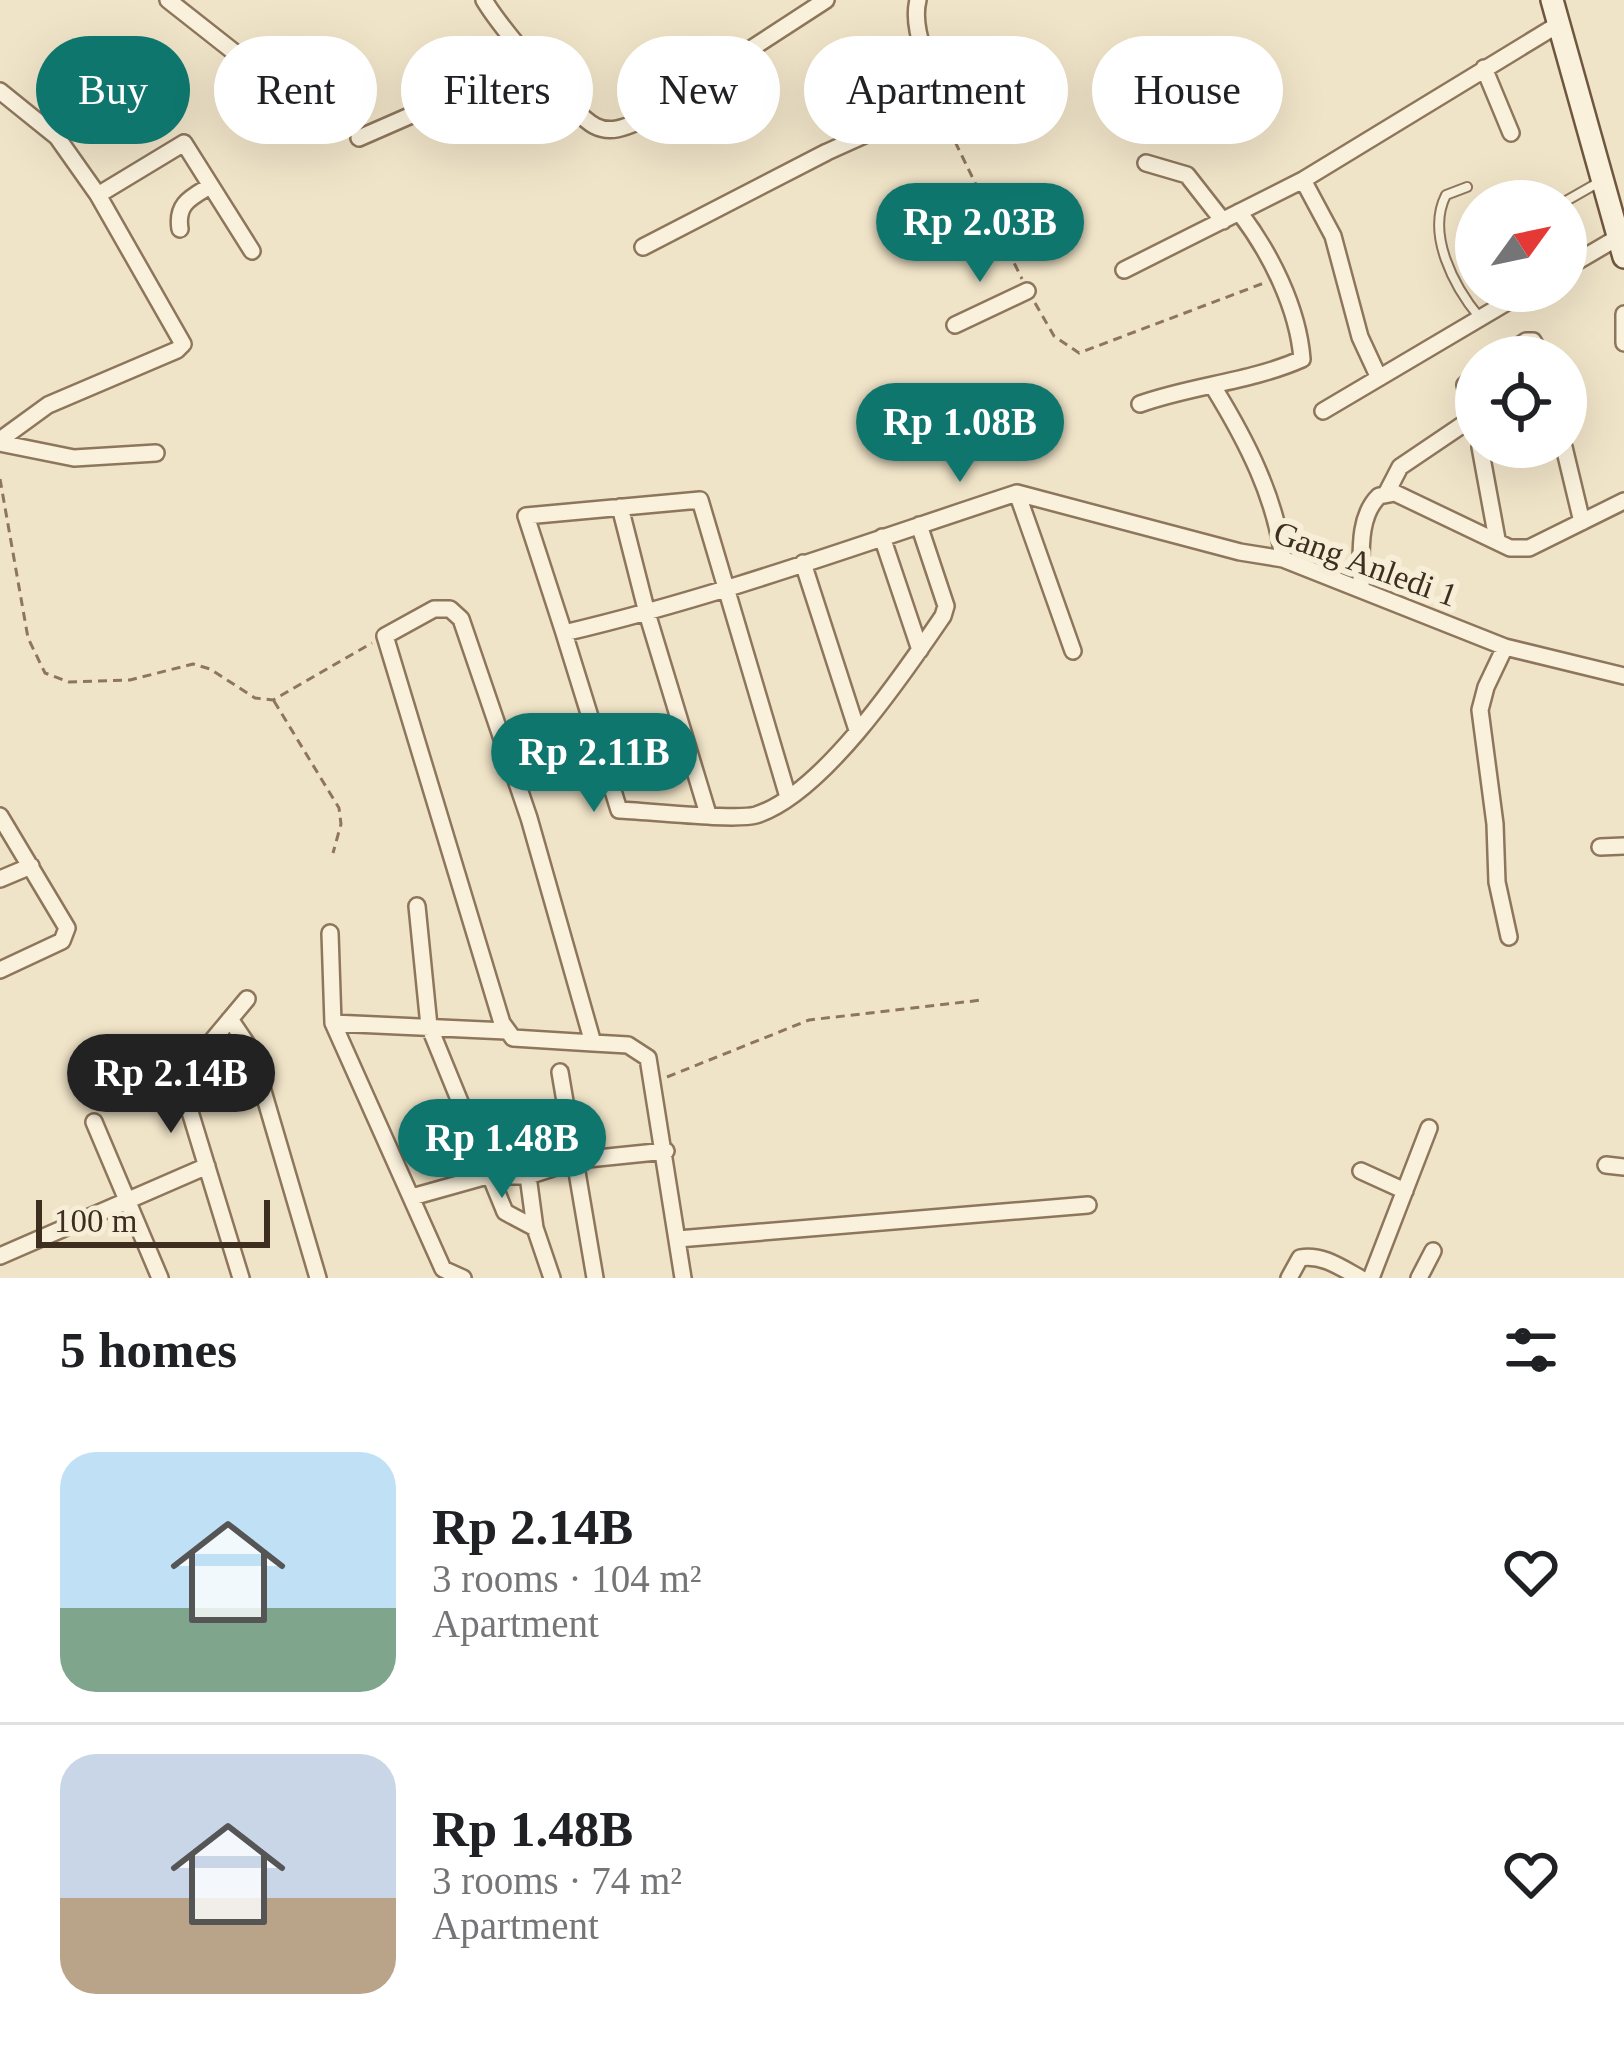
<!DOCTYPE html>
<meta charset="utf-8">
<style>
body{margin:0;font-family:Georgia,serif;background:#f2f2f2;color:#202124;height:100vh;display:flex;flex-direction:column;font-size:45px;white-space:nowrap}
*{box-sizing:border-box;margin:0}
p{font-size:39px;color:#757577}
.icon{flex:none;width:66px;height:66px;fill:none;stroke:currentColor;stroke-width:2;stroke-linecap:round;stroke-linejoin:round}
.map{position:relative;height:1278px;overflow:hidden}
.panel{display:flex;flex-direction:column;background:#fff;flex:1}
.panel>*{flex:none}
.top-card{position:absolute;left:36px;top:36px;width:1554px;height:108px;display:flex;gap:24px}
.needle{width:78px;rotate:57deg}
.fabs{position:absolute;left:1455px;top:180px;display:grid;gap:24px}
.fabs a{display:grid;place-items:center;width:132px;height:132px;border-radius:50%;background:#fff;box-shadow:0 12px 48px #0002;font-size:60px}
.scale{position:absolute;left:36px;bottom:30px;width:234px;box-sizing:border-box;padding-left:12px;border:6px solid #3d2e20;border-top:0;font-size:33px;line-height:42px;white-space:nowrap;color:#3d2e20;-webkit-text-stroke:9px #f7eed8;paint-order:stroke}
.price{position:absolute;translate:-50% -102px;padding:0 27px;border-radius:42px;background:#0f766e;color:#fff;font-size:39px;line-height:78px;filter:drop-shadow(0 3px 6px #0008)}
.price::after{content:'';position:absolute;left:50%;top:72px;width:36px;height:27px;margin-left:-18px;background:inherit;clip-path:polygon(0 0,100% 0,50% 100%)}
.price.selected{background:#222;color:#fff}
ul{padding:0;list-style:none}
li{display:flex;align-items:center;gap:36px;height:300px;padding:0 60px}
li+li{border-top:3px solid #e0e0e0}
li span{display:grid;place-items:center;flex:none;width:336px;height:240px;border-radius:36px;color:#555}
li>.icon{margin-inline-start:auto}
span .icon{width:144px;height:144px;fill:#fffc;stroke-width:1}
li b{font-size:51px}
h2{display:flex;justify-content:space-between;align-items:center;height:144px;padding:0 60px;font-size:51px}
.pill{padding:0 42px;border-radius:54px;background:#fff;box-shadow:0 12px 48px #0002;font-size:42px;line-height:108px}
.pill.selected{background:#0f766e;color:#fff}
.map>svg:first-child{display:block}
.lines{fill:none;stroke-linecap:round;stroke-linejoin:round}
.lane-casing{stroke:#8d765c;stroke-width:12}
.street-casing{stroke:#8d765c;stroke-width:20}
.secondary-casing{stroke:#6f573f;stroke-width:26}
.path{stroke:#8d765c;stroke-width:3;stroke-dasharray:9 6;stroke-linecap:butt}
.lane{stroke:#faf1dc;stroke-width:8}
.street{stroke:#faf1dc;stroke-width:15}
.secondary{stroke:#faf1dc;stroke-width:21}
.labels{text-anchor:middle;stroke-width:12;stroke-linejoin:round;paint-order:stroke}
.street-label{font-size:33px;fill:#3d2e20;stroke:#f7eed8}
</style>
<div class="map">
<svg width="1624" height="1278" viewBox="0 0 1624 1278">
<rect width="100%" height="100%" fill="#f0e4c8"/>
<g class="lines">
<g class="lane-casing">
<path id="lane" d="M1467 187 1446 195C1426 234 1454 287 1480 318
M1566 201 1601 181"/>
</g>
<g class="street-casing">
<path id="street" d="M168 0 248 63 285 73
M484 0C498 24 573 115 595 126 610 134 626 127 640 121L826 0
M1484 68 1511 133
M0 91 57 137 98 195 183 344 177 350 48 405 0 440
M359 138 446 100 467 88 516 44
M1146 163 1187 175 1223 221
M1303 180 1333 236 1360 337 1379 378
M98 195 184 143 252 251
M180 229C176 204 190 198 210 186
M643 247 827 152 938 102C933 69 910 32 918 0
M1566 268 1617 238
M1124 270 1303 180 1559 24
M1624 314V343
M955 325 1027 291
M1502 357 1526 341H1533L1542 357
M1214 388C1246 440 1276 498 1283 559
M1140 404C1193 385 1250 382 1302 359 1298 308 1270 252 1239 212
M1323 411 1526 291
M1475 425 1465 385 1476 375
M0 443 74 458 156 453
M1480 447 1497 539
M1564 447 1582 522
M1017 493 1240 552 1283 559 1505 647 1624 676
M1017 493 1073 651
M1386 494 1400 467 1474 417
M620 507 647 613 708 814
M919 525 946 606 943 616C904 673 823 794 756 815 735 821 646 811 619 810L564 633C718 597 867 542 1017 493
M882 537 920 650
M803 563 857 730
M1361 589C1362 559 1356 518 1379 496L1395 493 1510 548H1529L1624 501
M564 633 526 516 700 500 788 797
M1505 647 1486 687 1480 710 1495 824 1497 882 1509 937
M0 816 67 928 62 941 0 970
M1600 847 1624 846
M0 879 31 866
M417 906 429 1026 505 1212 535 1228
M330 933 333 1023 443 1269 463 1278
M230 1019 251 1050 318 1278
M333 1023 506 1031
M593 1043 513 1038 502 1023 385 636 434 609H450L461 619 529 818 593 1043 628 1045 648 1058 683 1278
M560 1072 595 1278
M94 1122 160 1278
M1606 1165 1624 1167
M1361 1171 1405 1191
M528 1176 535 1228 552 1278
M412 1197 487 1176H528L578 1160 666 1151
M678 1239 1088 1205
M0 1256 207 1166
M241 1278 180 1079 247 999
M1289 1278 1300 1258C1322 1254 1340 1267 1360 1278
M1371 1278 1429 1128
M1419 1278 1433 1251"/>
</g>
<g class="secondary-casing">
<path id="secondary" d="M1552 0 1624 257"/>
</g>
<path class="path" d="M942 115 1022 279
M1035 303 1054 336 1079 353 1264 283
M0 479 28 638 45 673 69 682 130 680 193 664 210 669 255 698 273 700 372 643
M274 701 339 808 341 824 333 853
M667 1077 809 1020 982 1000"/>
<use href="#lane" class="lane"/>
<use href="#street" class="street"/>
<use href="#secondary" class="secondary"/>
</g>
<g class="labels">
<g class="street-label">
<text transform="translate(1366 563) rotate(20)" y="12">Gang Anledi 1</text>
</g>
</g>
</svg>
<div class="fabs">
<a><svg class="needle" viewBox="-14 -14 28 28"><path d="M0-13l5 13h-10z" fill="#e53935"/><path d="M0 13l5-13h-10z" fill="#757577"/></svg></a>
<a><svg class="icon" aria-label="locate" viewBox="0 0 24 24"><circle cx="12" cy="12" r="6"/><path d="M12 2v4M12 18v4M2 12h4M18 12h4"/></svg></a>
</div>
<div class="scale">100 m</div>
<b class="price" style="left:980px;top:285px">Rp 2.03B</b>
<b class="price" style="left:960px;top:485px">Rp 1.08B</b>
<b class="price" style="left:594px;top:815px">Rp 2.11B</b>
<b class="price selected" style="left:171px;top:1136px">Rp 2.14B</b>
<b class="price" style="left:502px;top:1201px">Rp 1.48B</b>
<div class="top-card">
<a class="pill selected">Buy</a>
<a class="pill">Rent</a>
<a class="pill">Filters</a>
<a class="pill">New</a>
<a class="pill">Apartment</a>
<a class="pill">House</a>
</div>
</div>
<section class="panel">
<h2>5 homes<svg class="icon" aria-label="filters" viewBox="0 0 24 24"><path d="M4 7h16M4 17h16"/><circle cx="9" cy="7" r="2"/><circle cx="15" cy="17" r="2"/></svg></h2>
<ul>
<li><span style="background:linear-gradient(#bfe0f5 65%,#7fa58c 0)"><svg class="icon" aria-label="home" viewBox="0 0 24 24"><path d="M3 11l9-7 9 7M6 9v11h12V9"/></svg></span><div><b>Rp 2.14B</b><p>3 rooms · 104 m²</p><p>Apartment</p></div><svg class="icon" aria-label="heart" viewBox="0 0 24 24"><path d="M12 20l-8-8c-3-5 5-10 8-4 3-6 11-1 8 4z"/></svg></li>
<li><span style="background:linear-gradient(#c9d6e8 60%,#b9a48a 0)"><svg class="icon" aria-label="home" viewBox="0 0 24 24"><path d="M3 11l9-7 9 7M6 9v11h12V9"/></svg></span><div><b>Rp 1.48B</b><p>3 rooms · 74 m²</p><p>Apartment</p></div><svg class="icon" aria-label="heart" viewBox="0 0 24 24"><path d="M12 20l-8-8c-3-5 5-10 8-4 3-6 11-1 8 4z"/></svg></li>
</ul>
</section>
